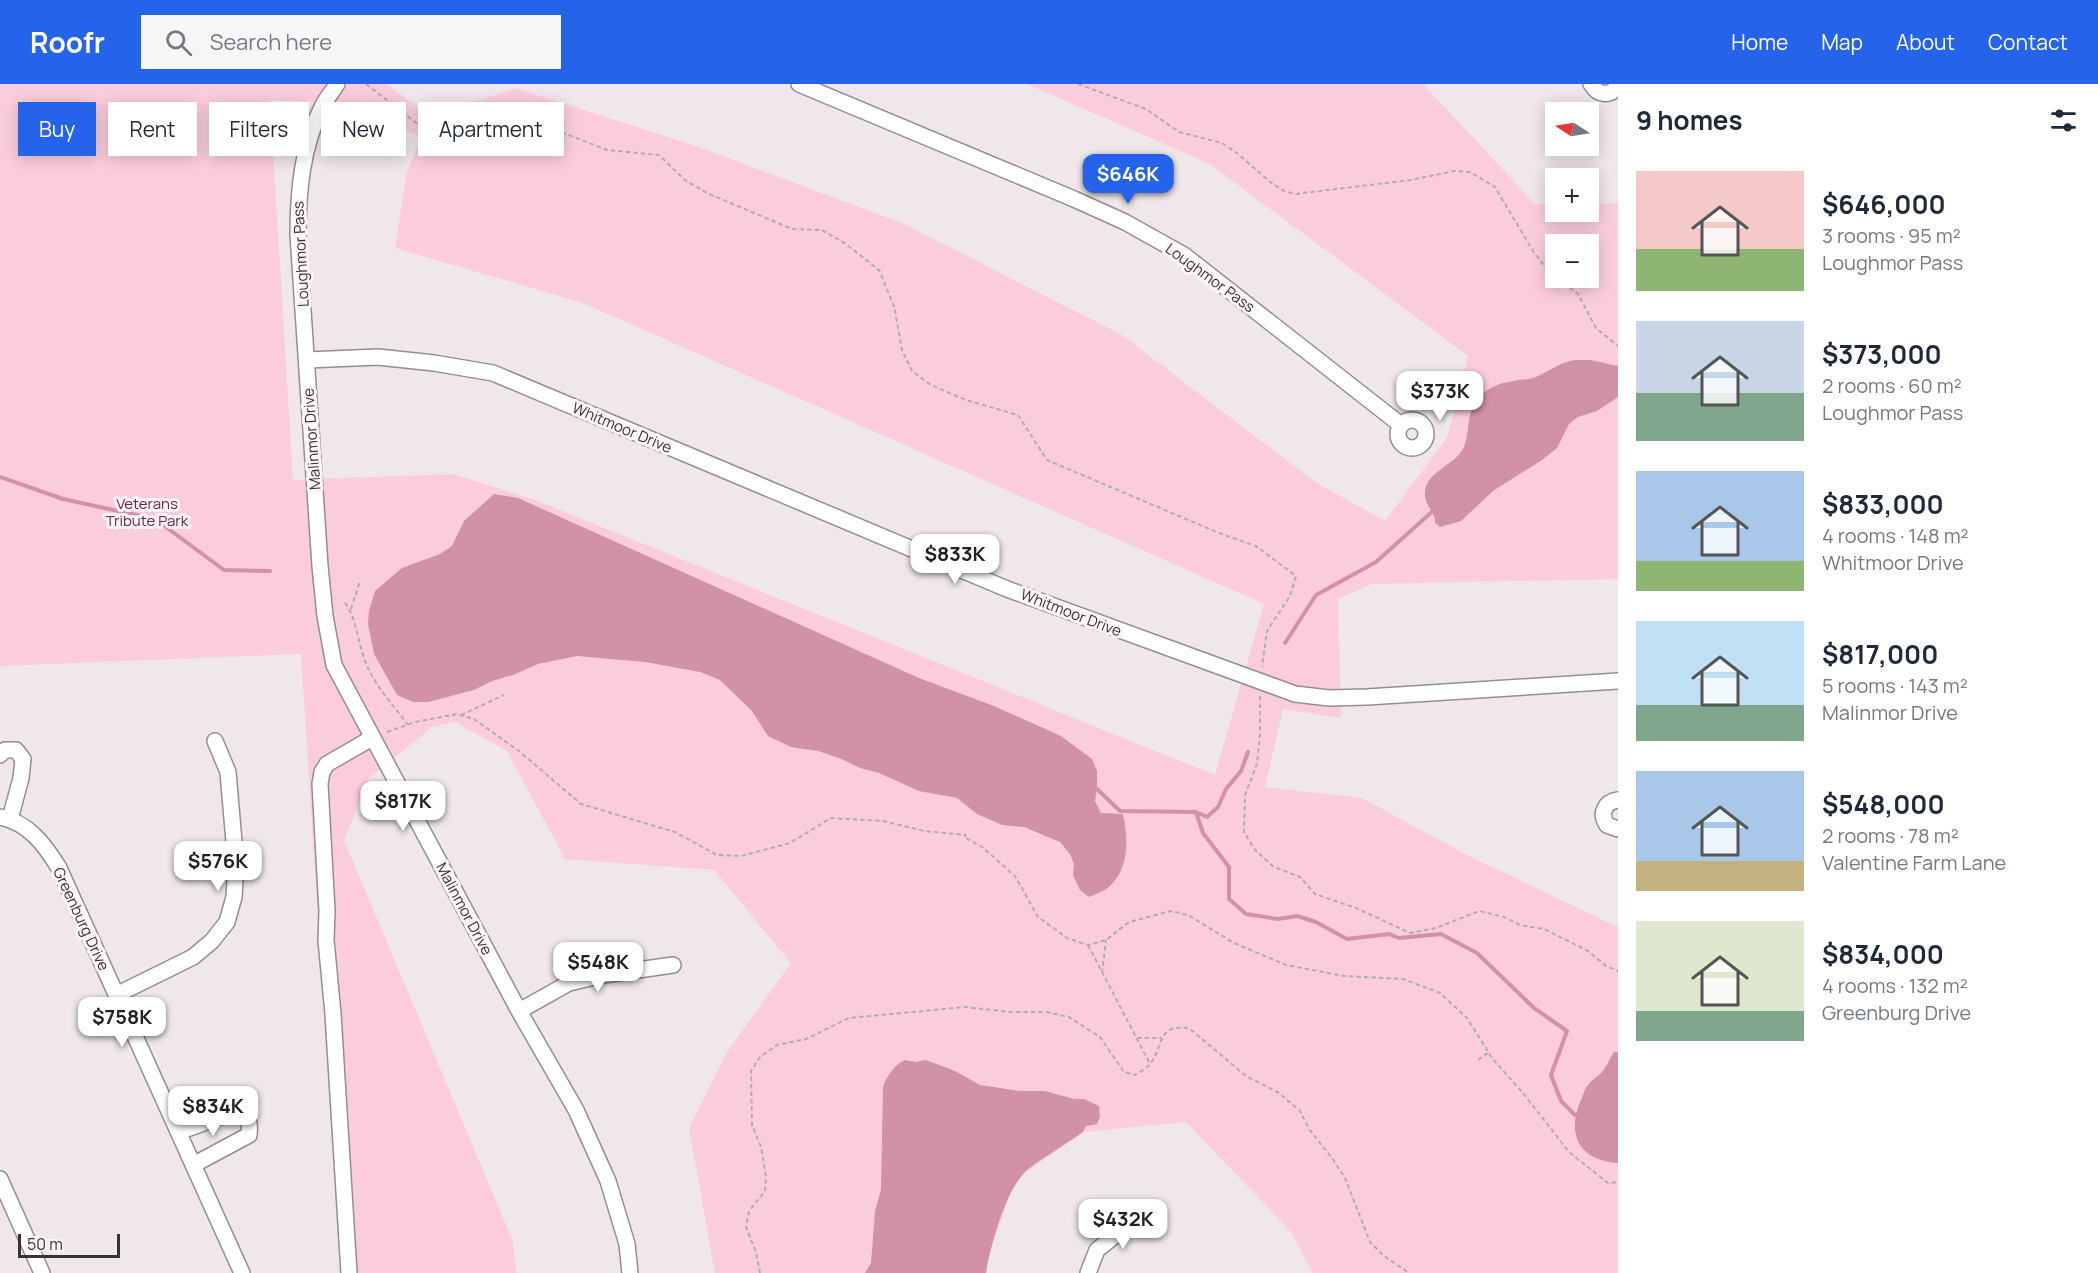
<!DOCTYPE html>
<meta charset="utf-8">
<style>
body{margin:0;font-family:Manrope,sans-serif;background:#f6f6f7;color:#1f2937;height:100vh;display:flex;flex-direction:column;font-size:22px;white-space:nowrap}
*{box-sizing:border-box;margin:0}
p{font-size:20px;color:#747a83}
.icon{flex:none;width:33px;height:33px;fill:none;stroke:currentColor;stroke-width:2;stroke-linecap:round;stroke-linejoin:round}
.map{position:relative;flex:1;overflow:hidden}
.side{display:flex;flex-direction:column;background:#fff;width:480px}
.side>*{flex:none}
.top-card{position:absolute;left:18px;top:18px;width:570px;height:54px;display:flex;gap:12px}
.needle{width:39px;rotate:282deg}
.buttons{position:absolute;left:1545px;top:18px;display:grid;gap:12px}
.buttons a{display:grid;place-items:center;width:54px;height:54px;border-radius:0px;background:#fff;box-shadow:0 3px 15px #0003;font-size:30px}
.scale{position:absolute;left:18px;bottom:15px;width:102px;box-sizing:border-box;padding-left:6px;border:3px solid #363334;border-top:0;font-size:16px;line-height:21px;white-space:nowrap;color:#363334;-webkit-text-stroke:4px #fcf4f6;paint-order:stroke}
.price{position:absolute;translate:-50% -51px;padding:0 14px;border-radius:12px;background:#fff;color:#222;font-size:20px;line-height:39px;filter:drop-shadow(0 2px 3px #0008)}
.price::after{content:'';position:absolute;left:50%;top:36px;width:18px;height:14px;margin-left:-9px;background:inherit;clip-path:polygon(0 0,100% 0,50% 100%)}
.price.active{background:#2563eb;color:#fff}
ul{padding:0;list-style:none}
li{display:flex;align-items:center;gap:18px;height:150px;padding:0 18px}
li span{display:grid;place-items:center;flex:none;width:168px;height:120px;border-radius:0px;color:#555}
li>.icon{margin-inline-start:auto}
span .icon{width:72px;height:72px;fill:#fffc;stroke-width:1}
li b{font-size:26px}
h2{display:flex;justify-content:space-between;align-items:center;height:72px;padding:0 18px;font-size:26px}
.chip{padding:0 21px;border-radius:0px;background:#fff;box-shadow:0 3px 15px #0003;font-size:21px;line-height:54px}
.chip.active{background:#2563eb;color:#fff}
header{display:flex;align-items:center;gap:36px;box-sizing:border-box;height:84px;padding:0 30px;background:#2563eb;color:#fff}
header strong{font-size:28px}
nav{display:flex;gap:33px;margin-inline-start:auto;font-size:21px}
.search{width:420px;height:54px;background:#f6f6f7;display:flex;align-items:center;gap:15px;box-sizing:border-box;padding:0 21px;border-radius:0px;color:#747a83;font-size:22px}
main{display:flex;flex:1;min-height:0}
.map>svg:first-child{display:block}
.green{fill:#fbcddb;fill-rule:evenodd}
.water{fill:#d192a6}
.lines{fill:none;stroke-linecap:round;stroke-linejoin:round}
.stream{stroke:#d192a6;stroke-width:4}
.minor-casing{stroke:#958e90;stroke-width:18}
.path{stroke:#b2acae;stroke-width:2;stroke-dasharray:4.5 3;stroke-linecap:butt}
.minor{stroke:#fff;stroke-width:15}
.labels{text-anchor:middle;stroke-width:6;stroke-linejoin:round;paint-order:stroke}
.street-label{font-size:15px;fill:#363334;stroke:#fcf4f6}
.park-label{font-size:15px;fill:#702543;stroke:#fcf4f6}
</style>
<header>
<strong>Roofr</strong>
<div class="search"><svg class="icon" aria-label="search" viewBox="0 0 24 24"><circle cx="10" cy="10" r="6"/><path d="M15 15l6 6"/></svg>Search here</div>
<nav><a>Home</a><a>Map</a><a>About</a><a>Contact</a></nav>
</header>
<main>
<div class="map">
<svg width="1618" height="1189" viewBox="0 0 1618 1189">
<rect width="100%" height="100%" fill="#efe7e9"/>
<path class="green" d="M0 0H387L430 33 515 4 693 61 902 139 1122 251 1315 398 1385 437 1447 354 1468 272 1210 80 1027 0H1423L1535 120H1555L1556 128H1588L1589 120 1618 119V495L1372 500 1338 515 1341 634 1283 625 1265 703 1362 714 1467 771 1618 843V1189H1313L1291 1148 1186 1038 1084 1048 1026 1088 1012 1105 988 1173 986 1189H715L689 1044 727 968 791 879 714 786 565 775 507 667 455 638 432 643 369 695 344 756 512 1155 517 1189H341L301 570 0 582ZM270 16 339 19 421 53 407 88 395 164 583 219 1264 520 1215 691 535 416 453 390 293 396ZM1556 160H1588V194H1556Z"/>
<path class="water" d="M1575 276H1590L1618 282V313L1597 327 1578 333 1569 340 1557 364 1542 376 1493 407 1461 437 1440 443 1435 439C1436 428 1424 421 1425 409 1426 387 1454 382 1463 365 1469 353 1467 337 1472 325 1483 303 1498 299 1520 296 1526 295 1533 295 1538 292 1551 286 1561 278 1575 276Z
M494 410 518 414 919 594 994 622 1061 652 1092 675 1097 687V705L1095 717 1101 729 1123 730C1128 754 1130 783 1110 802 1105 807 1096 810 1089 813L1080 806 1073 791 1074 780 1070 770 1060 758 1024 743 1002 741 977 730 957 714 919 707 879 689 860 684 839 674 818 667 791 663 768 652 752 627 720 596 700 588 645 578 577 572 538 580 513 591 492 597 474 606 428 618H413L397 611 374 570 368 540 369 527 375 507 402 484 440 470 452 462 464 437Z
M1614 968H1618V1079C1581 1077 1566 1052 1580 1018 1583 1013 1584 1005 1588 1001 1591 996 1598 993 1602 988 1606 983 1610 974 1614 968Z
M905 976 916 978 926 976 955 987 980 1001 1019 1007H1045L1074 1015H1084L1099 1022 1100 1033 1097 1040 1086 1042 1083 1048C1065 1061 1043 1073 1026 1087 1006 1105 990 1163 986 1189H865L871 1179 875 1128 881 1105 883 1003C887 992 894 981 905 976Z"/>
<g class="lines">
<path class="stream" d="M0 393 63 415 155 435 224 486 270 487
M1285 559 1316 511 1376 478 1434 426
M1097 705 1120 727 1196 728 1207 733 1218 723 1226 705 1241 687 1248 668
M1196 728 1203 749 1229 783V815L1246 830 1278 835 1297 832 1316 838 1347 855 1389 850 1399 854 1441 850 1477 869 1534 924 1567 947 1551 991 1561 1017 1575 1031"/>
<g class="minor-casing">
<path id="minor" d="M337 0C332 8 326 15 322 23 302 62 298 108 298 151L320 482 325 532 334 581 519 927 576 1026 608 1097 627 1160 630 1189
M799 0 1074 115 1125 138 1184 171 1401 341
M1591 0C1598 12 1611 13 1618 1
M307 276 378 273 434 279 493 289 1007 505 1295 610 1329 614 1367 613 1618 597
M1398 350a14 14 0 1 1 28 0a14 14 0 1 1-28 0Z
M0 671 5 666H16L23 675 21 694 10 735
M1618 716C1605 718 1599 729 1607 741L1618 745
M0 733C28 738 45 761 59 784L242 1189
M116 911 193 873 212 857 227 838 234 813 236 781 228 688 215 657
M519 927 569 899 603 891 673 881
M178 1048C189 1044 200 1041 210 1036 228 1029 253 1020 249 1051L193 1081
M0 1095 42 1189
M349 1189 333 930 326 856 327 827 320 700 322 688 327 680 372 654
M1088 1189 1097 1166 1122 1146 1158 1143"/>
</g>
<path class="path" d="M366 0 419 41 446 46 475 26 495 20H513L551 44 607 66 659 71 685 96 707 109 792 145 822 146 846 160 879 186 894 222 902 266 912 287 931 301 966 316 1018 331 1047 376 1219 449 1256 462 1296 492 1290 512 1267 547 1262 583
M1078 0 1146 25 1179 48 1222 59 1237 69 1270 98 1284 107 1295 110 1411 96 1454 87 1470 88 1495 103 1533 167 1546 184 1556 191
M1558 194 1578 210 1596 244 1618 262
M345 519C356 531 359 566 368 584 377 604 395 623 408 641
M351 525 360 497
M1260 612V650L1257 680 1245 711 1244 748 1255 766 1274 783 1300 793 1315 810 1356 824 1410 849 1436 844 1479 827 1504 833 1520 841 1544 845 1588 867 1606 882 1618 887
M461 631 504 611
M387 648 415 638 457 630 474 635 519 667 581 720 675 748 717 771 741 772 790 759 831 734 883 737 924 747 966 751 964 753 982 763 1015 792 1038 833 1067 854 1088 861 1106 856 1129 838 1171 827 1188 831 1234 859 1286 881 1344 892 1403 895 1440 909 1467 934 1492 974 1523 1009 1569 1068 1608 1099 1618 1098
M1088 861 1150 980
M1102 889 1106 856
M1137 954H1161
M1478 976 1489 968
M760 1189 756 1168 746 1143 749 1127 765 1107 766 1093 761 1063 752 1041 751 987 760 973 777 961 806 955 849 934 965 923 1011 928H1046L1069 933 1100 953 1124 988 1135 991C1140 988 1147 984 1151 979 1164 960 1157 940 1189 944L1246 992 1279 1009 1300 1027 1309 1045 1332 1074 1345 1094 1370 1158 1384 1172 1409 1189"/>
<use href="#minor" class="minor"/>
</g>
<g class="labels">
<g class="street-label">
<text transform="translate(301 170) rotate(-93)" y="5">Loughmor Pass</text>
<text transform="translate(1210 194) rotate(36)" y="5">Loughmor Pass</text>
<text transform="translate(622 344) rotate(23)" y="5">Whitmoor Drive</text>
<text transform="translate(312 355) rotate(-94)" y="5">Malinmor Drive</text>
<text transform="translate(1071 529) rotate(21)" y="5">Whitmoor Drive</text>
<text transform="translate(464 825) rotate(62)" y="5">Malinmor Drive</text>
<text transform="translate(81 835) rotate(65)" y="5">Greenburg Drive</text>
</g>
<g class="park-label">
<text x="147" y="425">Veterans<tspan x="147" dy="17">Tribute Park</tspan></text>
</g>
</g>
</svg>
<div class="buttons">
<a><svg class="needle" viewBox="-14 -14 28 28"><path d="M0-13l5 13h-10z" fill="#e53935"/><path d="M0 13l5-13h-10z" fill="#747a83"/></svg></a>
<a>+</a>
<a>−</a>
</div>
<div class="scale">50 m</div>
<b class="price active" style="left:1128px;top:121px">$646K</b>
<b class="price" style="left:1440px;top:338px">$373K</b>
<b class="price" style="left:955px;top:501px">$833K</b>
<b class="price" style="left:403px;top:748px">$817K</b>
<b class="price" style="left:218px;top:808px">$576K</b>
<b class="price" style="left:598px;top:909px">$548K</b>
<b class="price" style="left:122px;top:964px">$758K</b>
<b class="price" style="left:213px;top:1053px">$834K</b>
<b class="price" style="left:1123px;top:1166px">$432K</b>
<div class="top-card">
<a class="chip active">Buy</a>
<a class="chip">Rent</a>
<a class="chip">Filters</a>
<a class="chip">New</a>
<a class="chip">Apartment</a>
</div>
</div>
<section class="side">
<h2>9 homes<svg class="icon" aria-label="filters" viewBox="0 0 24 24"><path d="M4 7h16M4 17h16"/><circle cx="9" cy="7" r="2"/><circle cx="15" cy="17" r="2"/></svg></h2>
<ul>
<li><span style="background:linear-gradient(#f6c9c9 65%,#8fb573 0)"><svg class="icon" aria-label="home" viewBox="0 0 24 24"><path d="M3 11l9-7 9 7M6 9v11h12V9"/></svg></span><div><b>$646,000</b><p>3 rooms · 95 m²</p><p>Loughmor Pass</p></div></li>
<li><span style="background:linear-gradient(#c9d6e8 60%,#7fa58c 0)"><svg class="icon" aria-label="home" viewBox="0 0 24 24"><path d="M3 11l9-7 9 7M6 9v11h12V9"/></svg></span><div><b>$373,000</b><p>2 rooms · 60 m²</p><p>Loughmor Pass</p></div></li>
<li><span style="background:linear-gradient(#a9c7e8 75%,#8fb573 0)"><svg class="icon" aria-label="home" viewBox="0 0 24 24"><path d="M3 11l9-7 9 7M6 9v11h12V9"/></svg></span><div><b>$833,000</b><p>4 rooms · 148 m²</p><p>Whitmoor Drive</p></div></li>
<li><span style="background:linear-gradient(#bfe0f5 70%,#7fa58c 0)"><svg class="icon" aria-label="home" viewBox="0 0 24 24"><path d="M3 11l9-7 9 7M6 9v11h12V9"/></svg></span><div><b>$817,000</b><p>5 rooms · 143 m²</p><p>Malinmor Drive</p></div></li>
<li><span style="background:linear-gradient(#a9c7e8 75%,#c2b280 0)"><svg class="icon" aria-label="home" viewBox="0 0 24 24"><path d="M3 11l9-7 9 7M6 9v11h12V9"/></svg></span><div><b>$548,000</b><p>2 rooms · 78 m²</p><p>Valentine Farm Lane</p></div></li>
<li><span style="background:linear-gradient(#dfe7d0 75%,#7fa58c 0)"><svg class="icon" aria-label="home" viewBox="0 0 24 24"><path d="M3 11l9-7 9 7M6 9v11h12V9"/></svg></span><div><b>$834,000</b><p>4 rooms · 132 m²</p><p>Greenburg Drive</p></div></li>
</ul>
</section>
</main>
